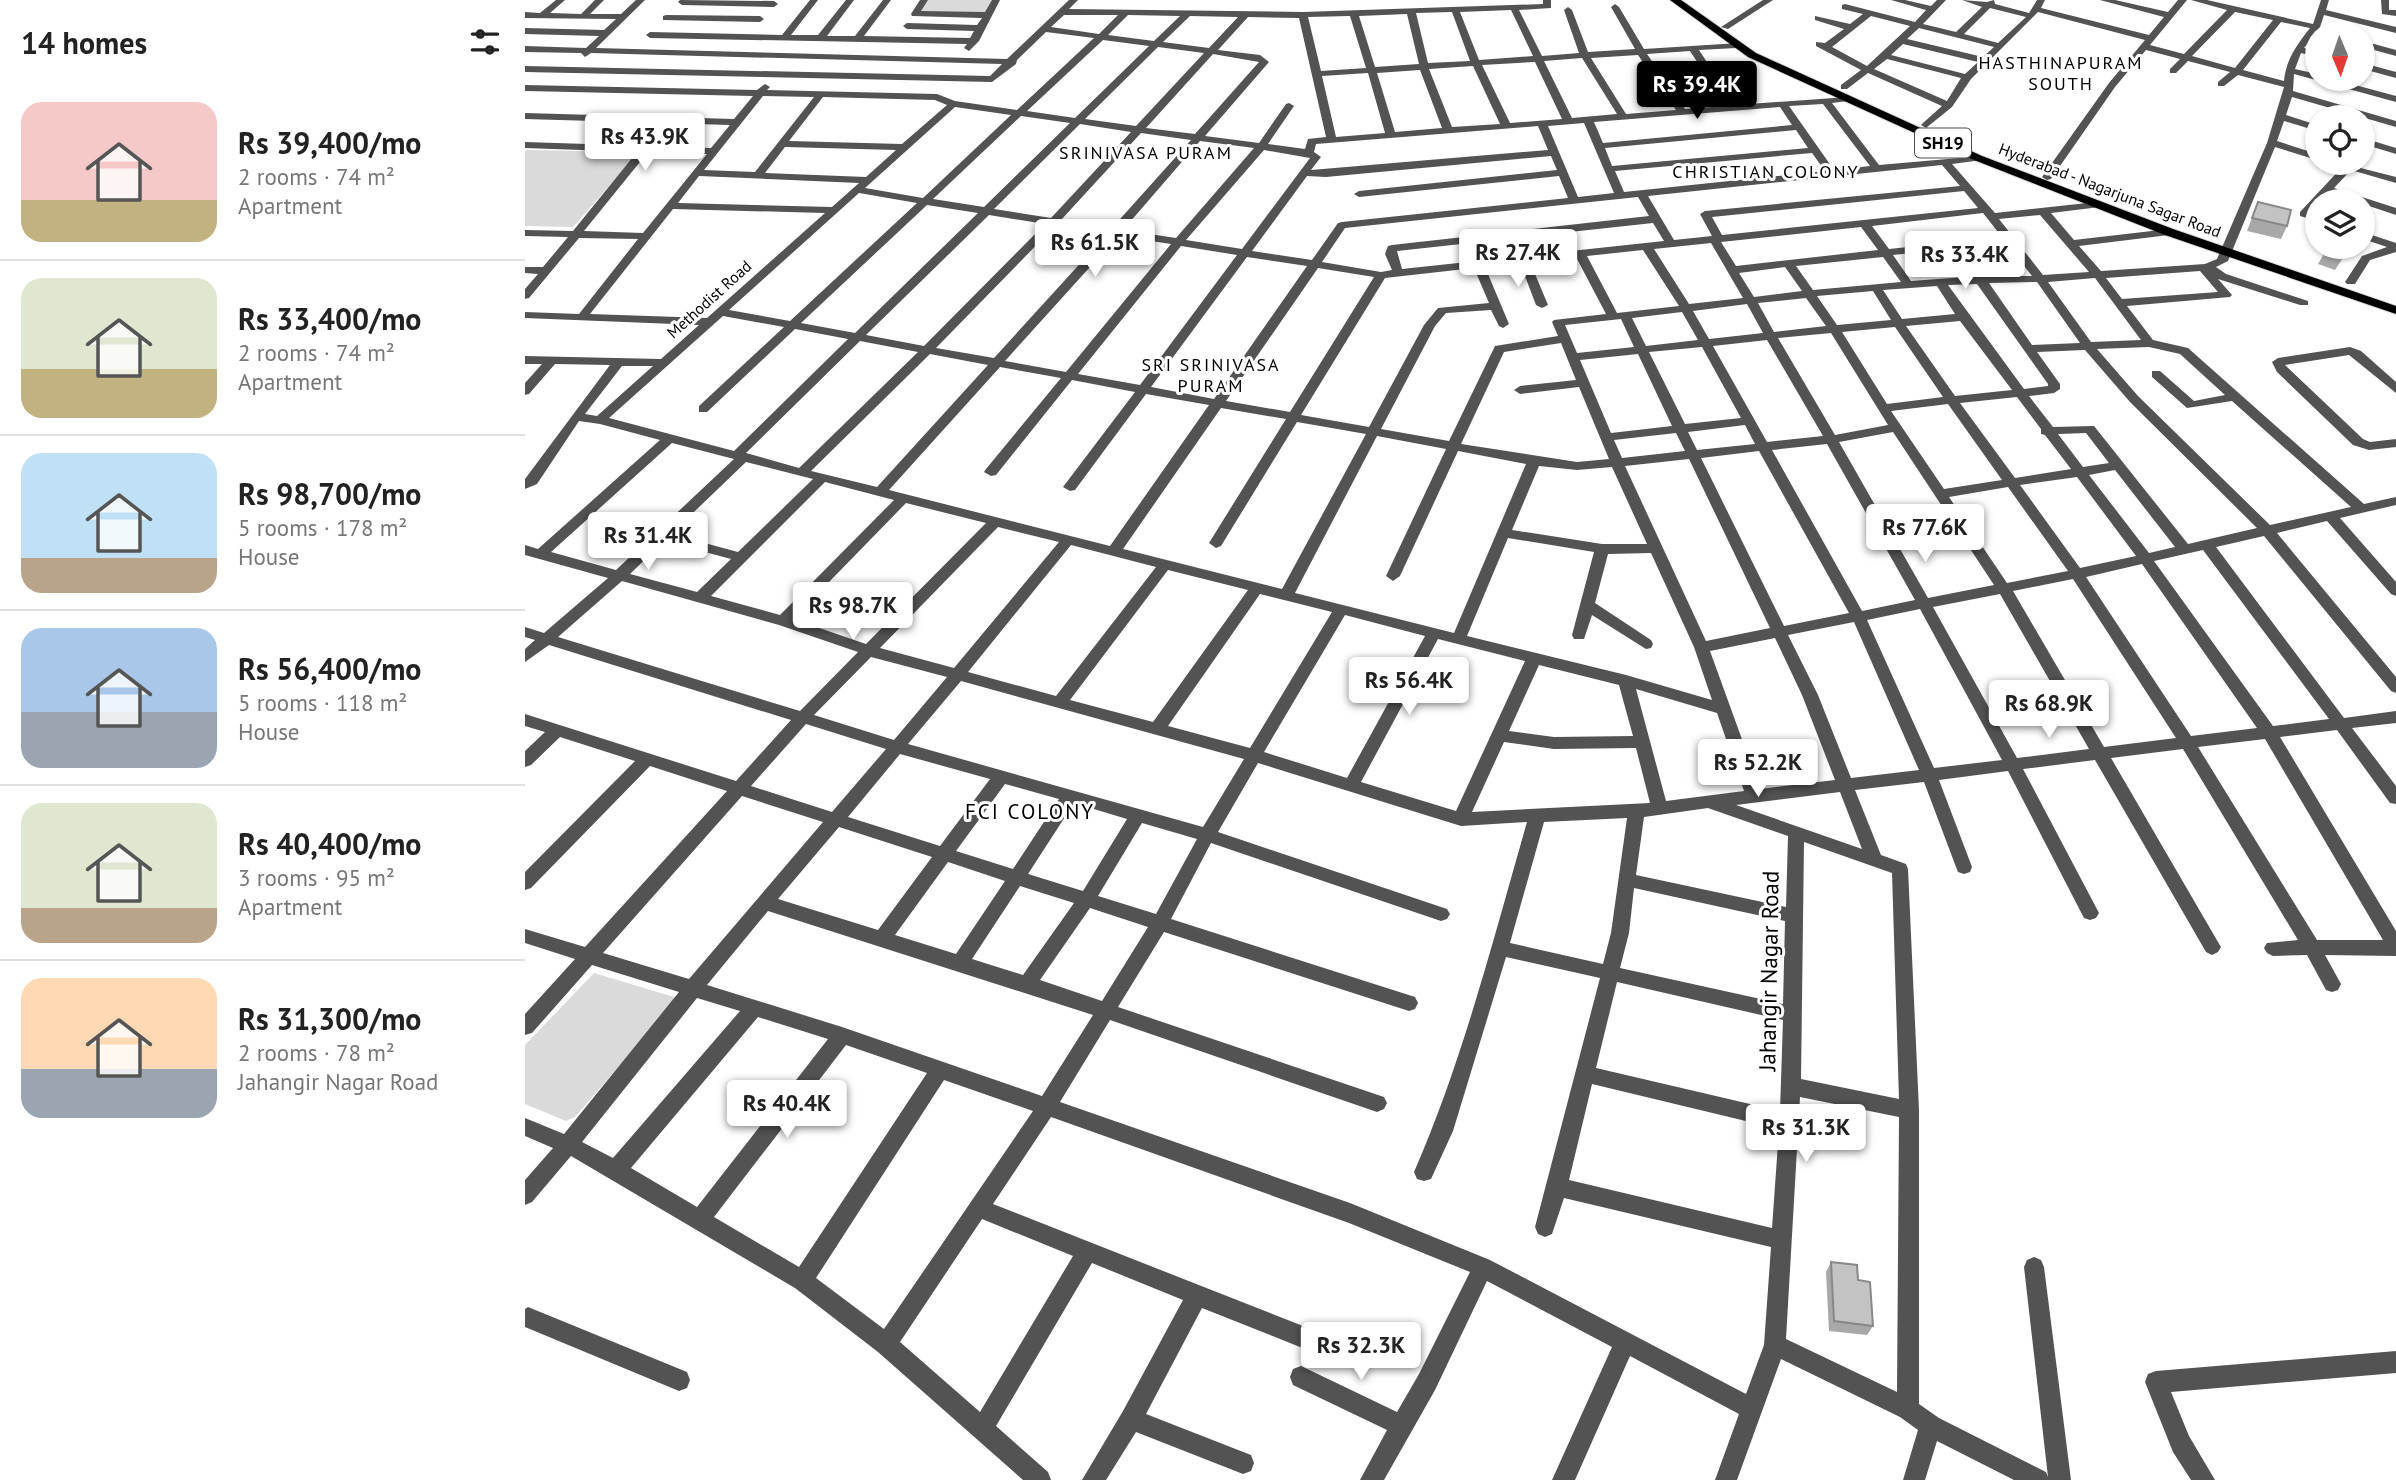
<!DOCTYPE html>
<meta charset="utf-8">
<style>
body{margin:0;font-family:"PT Sans",sans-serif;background:#f2f2f2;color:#222;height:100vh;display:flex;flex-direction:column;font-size:26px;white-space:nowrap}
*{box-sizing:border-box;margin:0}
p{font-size:23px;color:#767676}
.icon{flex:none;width:38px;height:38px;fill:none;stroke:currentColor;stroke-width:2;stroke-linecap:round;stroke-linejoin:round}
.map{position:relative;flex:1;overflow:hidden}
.drawer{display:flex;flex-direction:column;background:#fff;width:525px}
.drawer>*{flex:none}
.needle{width:46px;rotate:178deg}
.fabs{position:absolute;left:1780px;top:21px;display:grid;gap:14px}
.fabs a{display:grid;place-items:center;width:70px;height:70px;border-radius:50%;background:#fff;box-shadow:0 2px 5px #0004;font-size:35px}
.price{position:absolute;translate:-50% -60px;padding:0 16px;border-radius:7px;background:#fff;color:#222;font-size:23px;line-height:46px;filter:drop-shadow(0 2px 4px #0008)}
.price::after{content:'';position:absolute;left:50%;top:42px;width:21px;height:16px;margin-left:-10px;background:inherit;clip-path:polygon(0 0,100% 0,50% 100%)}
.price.selected{background:#000;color:#fff}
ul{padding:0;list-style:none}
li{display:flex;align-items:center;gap:21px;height:175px;padding:0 21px}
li+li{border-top:2px solid #e0e0e0}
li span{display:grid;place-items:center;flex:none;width:196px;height:140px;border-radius:21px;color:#555}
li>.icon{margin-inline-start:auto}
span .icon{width:84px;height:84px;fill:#fffc;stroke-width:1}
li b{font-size:30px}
h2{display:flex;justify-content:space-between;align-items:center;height:84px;padding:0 21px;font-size:30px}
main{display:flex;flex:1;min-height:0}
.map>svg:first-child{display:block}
.green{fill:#dadada}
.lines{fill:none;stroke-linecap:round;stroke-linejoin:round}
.major-casing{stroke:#dbdbdb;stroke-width:2}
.minor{fill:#535353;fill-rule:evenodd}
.major{fill:#000;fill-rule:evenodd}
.wall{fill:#a8a8a8}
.building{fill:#c3c3c3;stroke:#888;stroke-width:2}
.labels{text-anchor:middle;stroke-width:6;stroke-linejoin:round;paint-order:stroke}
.far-street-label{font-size:16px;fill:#000;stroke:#fff}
.far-neighbourhood-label{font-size:18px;letter-spacing:2px;fill:#000;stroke:#fff}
.shield{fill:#fff;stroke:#4c4c4c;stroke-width:2}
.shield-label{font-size:18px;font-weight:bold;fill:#000}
.neighbourhood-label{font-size:21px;letter-spacing:2px;fill:#000;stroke:#fff}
.near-street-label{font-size:23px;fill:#000;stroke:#fff}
</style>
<main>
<section class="drawer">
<h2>14 homes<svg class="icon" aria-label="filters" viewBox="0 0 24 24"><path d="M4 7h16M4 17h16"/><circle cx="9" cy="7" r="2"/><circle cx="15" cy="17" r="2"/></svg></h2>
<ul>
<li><span style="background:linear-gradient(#f6c9c9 70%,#c2b280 0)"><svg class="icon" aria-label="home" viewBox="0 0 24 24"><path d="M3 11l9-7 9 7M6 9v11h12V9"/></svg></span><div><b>Rs 39,400/mo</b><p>2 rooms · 74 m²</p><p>Apartment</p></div></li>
<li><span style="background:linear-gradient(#dfe7d0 65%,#c2b280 0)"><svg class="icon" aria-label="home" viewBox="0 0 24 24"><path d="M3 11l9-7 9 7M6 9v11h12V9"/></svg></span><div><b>Rs 33,400/mo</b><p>2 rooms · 74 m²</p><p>Apartment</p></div></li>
<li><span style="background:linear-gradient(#bfe0f5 75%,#b9a48a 0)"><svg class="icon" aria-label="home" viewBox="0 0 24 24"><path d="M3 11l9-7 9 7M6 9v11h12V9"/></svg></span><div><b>Rs 98,700/mo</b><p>5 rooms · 178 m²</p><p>House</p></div></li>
<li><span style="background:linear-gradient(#a9c7e8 60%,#9aa5b1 0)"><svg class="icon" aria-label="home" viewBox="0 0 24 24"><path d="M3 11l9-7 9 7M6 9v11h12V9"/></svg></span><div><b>Rs 56,400/mo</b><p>5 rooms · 118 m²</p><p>House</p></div></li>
<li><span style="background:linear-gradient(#dfe7d0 75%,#b9a48a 0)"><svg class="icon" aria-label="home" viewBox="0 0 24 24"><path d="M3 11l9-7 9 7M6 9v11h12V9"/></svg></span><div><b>Rs 40,400/mo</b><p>3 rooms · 95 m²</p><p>Apartment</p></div></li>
<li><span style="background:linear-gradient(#ffd9b3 65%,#9aa5b1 0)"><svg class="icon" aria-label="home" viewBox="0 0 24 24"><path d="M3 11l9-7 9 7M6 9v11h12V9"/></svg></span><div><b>Rs 31,300/mo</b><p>2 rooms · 78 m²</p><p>Jahangir Nagar Road</p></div></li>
</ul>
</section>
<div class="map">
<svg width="1871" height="1480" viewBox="0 0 1871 1480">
<rect width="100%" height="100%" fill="#fff"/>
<path class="green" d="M403 0H469L460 13 393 12Z
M0 150 114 152 48 227 0 226Z
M69 973 149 997 146 1006 50 1117 41 1121 0 1104V1045Z"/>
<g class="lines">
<g class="major-casing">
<path id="major" d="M1145 0H1156L1231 53 1457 156 1648 229 1871 306V314L1640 235 1449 160 1223 57Z"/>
</g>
<path class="minor" d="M31 0H40L25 13 56 14 70 0H79L65 14H96L111 0H120L71 48 482 59 544 0H553L544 9 778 12 1018 4V0H1026V8L994 10 1017 56 1054 53 1039 10 1043 7 1047 10 1063 52 1110 49 1086 7 1090 4 1094 7 1119 49 1214 43 1216 45 1211 48 1174 50 1210 105 1323 97V101L1307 103 1354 165 1457 156V160L1427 164 1470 213 1571 202 1576 205 1575 207 1526 213 1549 240 1644 229 1649 232 1644 235 1554 246 1576 271 1680 264 1692 259 1742 143 1759 87 1713 75 1699 86H1693V82L1705 72 1663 61 1651 73H1645V69L1655 59 1621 50 1590 87 1526 179 1522 180 1517 177 1584 83 1620 40 1513 12 1446 79 1427 107 1401 128 1396 125 1398 123 1417 106 1343 73 1322 89H1316V85L1336 70 1291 46V42L1300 43 1319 29 1290 20V16L1325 24 1338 14 1317 9V5L1320 4 1390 22 1401 10 1366 0H1380L1406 6 1412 0H1421L1398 24 1431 32 1457 7 1437 0 1462 2 1469 0 1470 4 1504 13 1512 0H1520L1516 8 1624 35 1639 17 1575 0H1590L1643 12 1653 0H1662L1625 45 1659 54 1702 10 1666 0H1682L1788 24 1796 0H1804L1801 10 1871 27V33L1799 15 1795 27 1779 48 1792 51V57L1776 53 1770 69 1792 74V79H1808L1871 96V102L1769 74 1768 91 1871 121V127L1767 97 1761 115 1792 125V131L1759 121 1752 141 1792 154V160L1750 147 1703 261 1691 267 1701 274 1783 301V305H1775L1693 279 1707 295 1705 297 1602 306 1628 340 1663 348 1839 504 1871 497V505L1815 518 1871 582V596L1866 594 1802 521 1752 533 1871 677V693L1866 691 1739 536 1691 547 1819 718 1871 711V723L1827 728 1871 786V804L1865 803 1812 730 1755 737 1871 931V956L1800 955 1816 984 1813 990 1807 992 1801 990 1782 955 1748 956 1742 953 1739 948 1742 943 1773 940 1658 749 1586 758 1693 942 1696 947 1693 952 1687 955 1681 952 1570 760 1498 769 1574 913 1571 918 1565 920 1559 918 1483 771 1414 780 1447 867 1445 872 1439 874 1433 872 1431 867 1399 782 1330 790 1356 855 1381 864 1383 869 1394 1110V1404L1414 1418 1521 1472 1523 1477 1499 1267 1502 1260 1509 1257 1516 1260 1519 1267 1546 1480H1489L1412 1441 1400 1480H1378L1393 1430 1375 1417 1256 1359 1212 1480H1190L1214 1414 1105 1356 1050 1480H1027L1087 1347 962 1281 910 1390 859 1480H835L862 1430 768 1385 765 1377 768 1369 776 1366 872 1412 894 1374 945 1272 824 1223 526 1117 468 1204 783 1328 786 1336 783 1344 775 1347 677 1308 621 1414 726 1455 729 1463 726 1471 718 1474 611 1432 581 1480H557L598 1411 658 1300 567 1263 471 1426 523 1472 526 1480H498L353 1352 270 1288 46 1156 7 1202 0 1205V1180L28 1148 0 1136V1118L39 1134 154 992 67 965 7 1033 0 1035V1014L50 959 0 943V929L60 947 202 791 125 766 6 888 0 890V872L110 761 35 737 6 765 0 767V751L20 732 0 726V714L211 781 266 720 24 645 0 662V649L10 640 0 637V627L19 633 83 578 0 555V545L13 549 135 440 75 424 54 421 12 484 0 489V479L85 365 30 364 4 394 0 395V383L17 364H0V356L136 359 174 325 0 318V312L54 314 113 239 54 238 4 298 0 299V289L13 274 0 273V267H18L43 237 0 236V230L48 231 112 152 0 148V142L186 148 205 125 0 119V113L209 119 228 96 0 91V85L232 90 240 84 245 87 242 90 412 94 430 101 492 110 569 38 521 32 492 60 491 64 467 82 0 72V66L465 76 477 64 66 53 60 57 56 53 0 52V46L61 48 74 36 0 34V28L79 30 91 19 0 18V12L15 13ZM1465 8 1501 17 1473 43 1439 34ZM986 10 1008 56 954 60 935 12ZM927 12 945 61 903 63 891 13ZM1710 12 1748 20 1710 68 1667 56ZM882 14 894 64 850 67 834 16ZM539 15H593L574 34 526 27ZM603 15 655 16 629 41 583 35ZM665 16 713 17 684 48 638 42ZM825 16 841 68 796 71 783 17ZM1346 16 1385 26 1342 66 1307 47ZM723 17 774 18 801 137 783 139 780 149 743 144 769 106 764 103 761 104 734 143 680 136 744 62 735 55 693 50ZM1756 22 1785 28C1772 45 1761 59 1759 81L1718 70ZM1394 28 1469 47 1458 57 1382 39ZM578 40 624 46 550 118 502 111ZM1378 44 1453 62 1440 74 1366 55ZM633 47 679 53 611 126 560 119ZM1165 51 1201 106 1160 109 1122 54ZM688 54 734 62 670 134 621 128ZM1113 55 1151 110 1101 114 1066 58ZM1057 58 1092 114 1047 118 1019 61ZM1362 59 1436 78 1422 101 1349 69ZM1010 62 1037 119 985 123 957 65ZM948 66 975 124 927 127 904 69ZM895 70 917 128 870 132 852 73ZM843 73 860 133 811 137 797 76ZM238 96 289 97 230 172 179 170ZM298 97 410 100 422 105 377 144 264 141ZM1298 104 1345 166 1309 170 1264 106ZM430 107 486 115 398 198 340 188ZM1255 107 1267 125 1078 143 1069 122ZM496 116 545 123 459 207 408 199ZM1059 123 1089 193 1053 197 1023 126ZM555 124 606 132 526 218 469 209ZM1013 126 1023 150 786 170 796 157 789 152 791 144ZM1271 130 1283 148 1087 166 1080 148ZM616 133 666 140 587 228 536 220ZM675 141 729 148 651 238 598 230ZM260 147 371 150 341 177 240 173ZM739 150 785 158 717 249 661 240ZM123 152 182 154 118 233 59 231ZM1287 153 1300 171 1099 192 1090 171ZM1026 156 1032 170 834 191 829 194 834 197 1034 176 1043 198 817 222 813 223 787 260 727 251 782 176 801 177ZM1417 165 1435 186 1180 211 1175 214 1187 236 1149 240 1123 196ZM174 176 334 183 307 207 153 203ZM1439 191 1453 208 1197 235 1187 217ZM334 193 392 203 265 321 204 310ZM1113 197 1124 216 867 245 863 246 860 254 867 270 856 272 797 262 820 228ZM402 205 453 213 330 333 276 323ZM148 209 300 213 182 318 65 314ZM1458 213 1477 237 1364 249 1347 226ZM464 215 520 224 399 346 341 335ZM1515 215 1564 272 1518 275 1474 219ZM1128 223 1139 241 877 269 872 251ZM531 225 582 234 469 358 411 348ZM1336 227 1353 250 1211 266 1196 242ZM593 236 646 244 541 372 480 361ZM1186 243 1218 298 1164 304 1129 249ZM1481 243 1507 276H1455L1386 281 1368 255ZM656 246 712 255 615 385 553 374ZM1118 250 1154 306 1092 313 1062 256ZM722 257 782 266 689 399 626 387ZM1051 257 1081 314 1029 320 1027 322 1033 336 970 346 924 441 856 429 910 326 921 313 966 310 974 326 978 328 984 324 960 267 995 263 1011 305 1017 308 1023 305 1005 262ZM1358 257 1376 282 1288 290 1271 266ZM1260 267 1277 291 1229 297 1214 273ZM793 268 849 277 765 412 701 401ZM949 268 964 303 913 308 899 325 844 427 776 415 860 278ZM1675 271 1693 292 1597 299 1581 278ZM1570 278 1616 340 1566 342 1523 282ZM1512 282 1555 343 1507 345 1464 283ZM1452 284 1523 384V386L1499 389 1423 285ZM1412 286 1430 314 1377 319 1358 290ZM1348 291 1366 320 1312 325 1292 296ZM1281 298 1301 326 1249 332 1233 303ZM1222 304 1238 333 1184 339 1168 311ZM1157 312 1173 340 1121 346 1107 318ZM198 316 259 327 174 406V412H182L270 329 323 339 209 451 84 418ZM1096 319 1109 347 1052 353 1040 325ZM1435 321 1487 390 1430 396 1381 326ZM1370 327 1418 397 1362 404 1317 332ZM1306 333 1363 425 1310 435 1253 338ZM1242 340 1298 436 1242 442 1188 346ZM335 341 393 352 274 468 221 453ZM1036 343 1051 380 995 386 989 390 995 394 1054 387 1084 459 1052 462 936 444 979 352ZM1177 347 1216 418 1160 424 1124 352ZM1624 347 1655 354 1700 395 1669 401 1635 371H1627V377L1662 408 1707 401 1826 507 1745 525 1613 396 1572 349ZM1560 350 1605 402 1732 528 1663 544 1569 426 1528 427 1504 396 1529 393 1535 389V384L1512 352ZM405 354 463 365 352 487 286 471ZM1113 354 1147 426 1086 433 1055 360ZM97 366H128L72 416 60 414ZM475 367 536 378 461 469 459 472 466 476 471 475 547 380 610 392 538 487 545 491 550 490 621 394 684 405 585 546 364 490ZM1492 397 1516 429V434L1520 435 1546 469 1490 478 1435 403ZM1423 404 1477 480 1419 489 1366 411ZM696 408 761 419 684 543 691 548 696 546 772 422 841 434 757 589 598 549ZM1220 425 1230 444 1172 450 1163 432ZM1368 432 1469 585 1403 598 1314 442ZM1151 433 1160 451 1097 458 1089 440ZM1561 433 1584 463 1558 467 1533 434ZM852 436 921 449 861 576 868 581 875 576 933 451 1001 464 929 633 770 593ZM147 443 209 459 91 570 26 552ZM1302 444 1390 600 1337 611 1247 450ZM1234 451 1324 613 1259 626 1176 458ZM1164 459 1245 628 1181 641 1100 466ZM221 462 288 479 213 552 146 534ZM1014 466 1052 470 1087 467 1122 544H1077L987 530ZM1590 470 1650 547 1624 553 1564 475ZM1552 477 1611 556 1555 568 1495 485ZM300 482 369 500 255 615 186 596ZM1483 487 1543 571 1482 583 1424 497ZM381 503 461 523 341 644 268 619ZM473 527 534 542 429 668 355 648ZM983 538 1069 552 1047 635 1049 639H1059L1067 615 1121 649 1126 648 1128 644 1126 640 1070 603 1083 554 1126 553 1169 647 1187 700 1101 675 942 636ZM139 541 206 559 172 592 105 574ZM546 545 631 567 531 696 443 672ZM1678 550 1804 719 1748 726 1629 561ZM1617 564 1732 728 1666 736 1561 577ZM643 570 723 590 628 722 545 700ZM1548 579 1651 738 1579 747 1488 591ZM97 581 254 625 333 652 275 711 33 637ZM735 594 807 612 725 748 643 726ZM1475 594 1564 749 1492 758 1408 607ZM1395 609 1477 760 1409 768 1342 620ZM820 615 900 636 822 778 739 752ZM1329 622 1394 770 1326 778 1293 695 1263 635ZM1250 638 1277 695 1310 780 1235 789 1185 651ZM913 639 1000 661 931 811 836 782ZM346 657 422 677 369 740 289 715ZM1014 665 1094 685 1108 736 1029 737 984 731ZM436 681 719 759 678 827 383 744ZM1111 689 1192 713 1219 791 1141 801ZM281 724 361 749 307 812 226 786ZM1740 739 1858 940H1792L1673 747ZM979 742 1029 749 1111 748 1125 803 947 812ZM375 754 465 779 415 846 323 817ZM733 763 936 826 1002 822C968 940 938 1060 889 1172L892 1179 899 1181 906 1179 928 1131 981 957 1075 978 1010 1227 1013 1234 1020 1237 1027 1234 1039 1198 1246 1247 1239 1345 1221 1394 965 1260 825 1203 535 1102 585 1020 852 1112 859 1109 862 1103 859 1097 593 1007 639 932 884 1011 890 1009 893 1003 890 997 646 919 686 843 916 921 922 919 925 914 922 909 693 832ZM480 784 534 799 488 869 431 851ZM1315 792 1337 849 1211 805ZM217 796 298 822 164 979 78 953ZM549 803 602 819 558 891 503 874ZM1183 808 1263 836 1261 907 1111 875 1119 817ZM1102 818 1086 933 1078 964 985 943 1019 822ZM617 823 672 839 631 914 573 896ZM314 827 407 857 353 930 253 899ZM1279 842 1367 873 1374 1099 1276 1079ZM423 862 480 881 431 954 370 935ZM495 886 549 903 498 975 447 959ZM1109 888 1260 921 1258 1004 1095 968 1104 933ZM565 908 623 927 577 1001 515 980ZM243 911 568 1015 517 1096 317 1027 182 985ZM1092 982 1258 1020 1255 1111 1071 1068ZM172 998 215 1011 88 1158 57 1142ZM233 1017 303 1039 172 1207 106 1168ZM321 1045 402 1073 274 1267 189 1217ZM419 1080 508 1111 359 1329 291 1278ZM1067 1084 1254 1129 1247 1228 1044 1180ZM1275 1097 1374 1117 1372 1392 1261 1339ZM457 1219 548 1256 455 1412 375 1342Z
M155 0 249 1 253 4 249 7 157 5 153 2Z
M285 0H293L266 35H293L321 0H329L302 36H330L358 0H366L339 36 445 38 449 31 382 29 378 26 382 23 452 25 457 18 387 16 386 14 395 0H403L396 11 460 12 467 0H475L454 41 444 51 439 48 442 44 125 38 121 35 125 32 257 35Z
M1238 0H1248L1203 29 1196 27Z
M1856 0H1864V10H1871V16L1857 14Z
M141 15 235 16 239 19 235 22 138 20V16Z
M1838 41 1871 50V56L1838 47Z
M1838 63 1871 72V78L1838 69Z
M1838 138 1871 148V154L1838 144Z
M1820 164 1871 177V183L1826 170 1809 188 1871 208V215L1838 204V201H1829L1804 193 1797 201H1792V206L1786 213 1792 215V221L1775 216V212Z
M1838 232 1871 243V252L1845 260 1830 284H1822L1820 282 1837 256 1862 247 1838 239Z
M1825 347 1836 351 1871 382V393L1824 355 1760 365 1838 439 1845 442 1871 439V447L1844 450 1828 445 1752 372 1747 362 1753 358Z
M3 1307 162 1372 165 1380 162 1388 154 1391 0 1327V1309Z
M1871 1351V1373L1646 1392 1664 1436 1690 1480H1666L1648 1452 1620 1382 1623 1374 1631 1371Z"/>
<use href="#major" class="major"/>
</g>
<path class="wall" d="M1733 202 1762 226 1756 239 1722 231Z
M1803 247H1825L1810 270 1793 264Z
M1306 1262 1333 1280 1348 1326 1342 1335 1304 1331 1301 1272Z"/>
<path class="building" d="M1733 202 1766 210 1762 226 1727 218Z
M1803 247H1824L1817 257 1799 251Z
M1306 1262 1332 1265 1333 1280 1345 1282 1348 1326 1309 1321Z"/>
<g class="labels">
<g class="far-street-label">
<text transform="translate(1585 190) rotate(21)" y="6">Hyderabad - Nagarjuna Sagar Road</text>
<text transform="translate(184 299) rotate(-42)" y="6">Methodist Road</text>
</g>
<g class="far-neighbourhood-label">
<text x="1536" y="69">HASTHINAPURAM<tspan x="1536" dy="21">SOUTH</tspan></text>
<text x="621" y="159">SRINIVASA PURAM</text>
<text x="1241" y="178">CHRISTIAN COLONY</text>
<text x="686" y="371">SRI SRINIVASA<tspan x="686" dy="21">PURAM</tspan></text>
</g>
<rect class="shield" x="1390" y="128.5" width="56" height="29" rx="5"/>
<g class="shield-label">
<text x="1418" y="149">SH19</text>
</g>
<g class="neighbourhood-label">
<text x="505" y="819">FCI COLONY</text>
</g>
<g class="near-street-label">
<text transform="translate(1244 971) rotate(-89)" y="8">Jahangir Nagar Road</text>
</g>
</g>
</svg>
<div class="fabs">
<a><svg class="needle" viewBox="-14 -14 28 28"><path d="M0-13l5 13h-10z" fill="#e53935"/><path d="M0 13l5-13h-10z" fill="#767676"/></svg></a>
<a><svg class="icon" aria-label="locate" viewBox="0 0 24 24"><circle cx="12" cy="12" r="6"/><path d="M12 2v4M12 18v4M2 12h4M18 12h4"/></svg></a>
<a><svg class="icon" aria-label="layers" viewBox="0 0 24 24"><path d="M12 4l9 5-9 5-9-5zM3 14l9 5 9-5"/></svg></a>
</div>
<b class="price selected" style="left:1172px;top:121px">Rs 39.4K</b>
<b class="price" style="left:120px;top:173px">Rs 43.9K</b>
<b class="price" style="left:570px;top:279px">Rs 61.5K</b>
<b class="price" style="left:993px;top:289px">Rs 27.4K</b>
<b class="price" style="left:1440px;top:291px">Rs 33.4K</b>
<b class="price" style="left:1400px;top:564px">Rs 77.6K</b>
<b class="price" style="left:123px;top:572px">Rs 31.4K</b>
<b class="price" style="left:328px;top:642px">Rs 98.7K</b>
<b class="price" style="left:884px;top:717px">Rs 56.4K</b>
<b class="price" style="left:1524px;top:740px">Rs 68.9K</b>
<b class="price" style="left:1233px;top:799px">Rs 52.2K</b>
<b class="price" style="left:262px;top:1140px">Rs 40.4K</b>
<b class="price" style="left:1281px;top:1164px">Rs 31.3K</b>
<b class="price" style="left:836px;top:1382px">Rs 32.3K</b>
</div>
</main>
